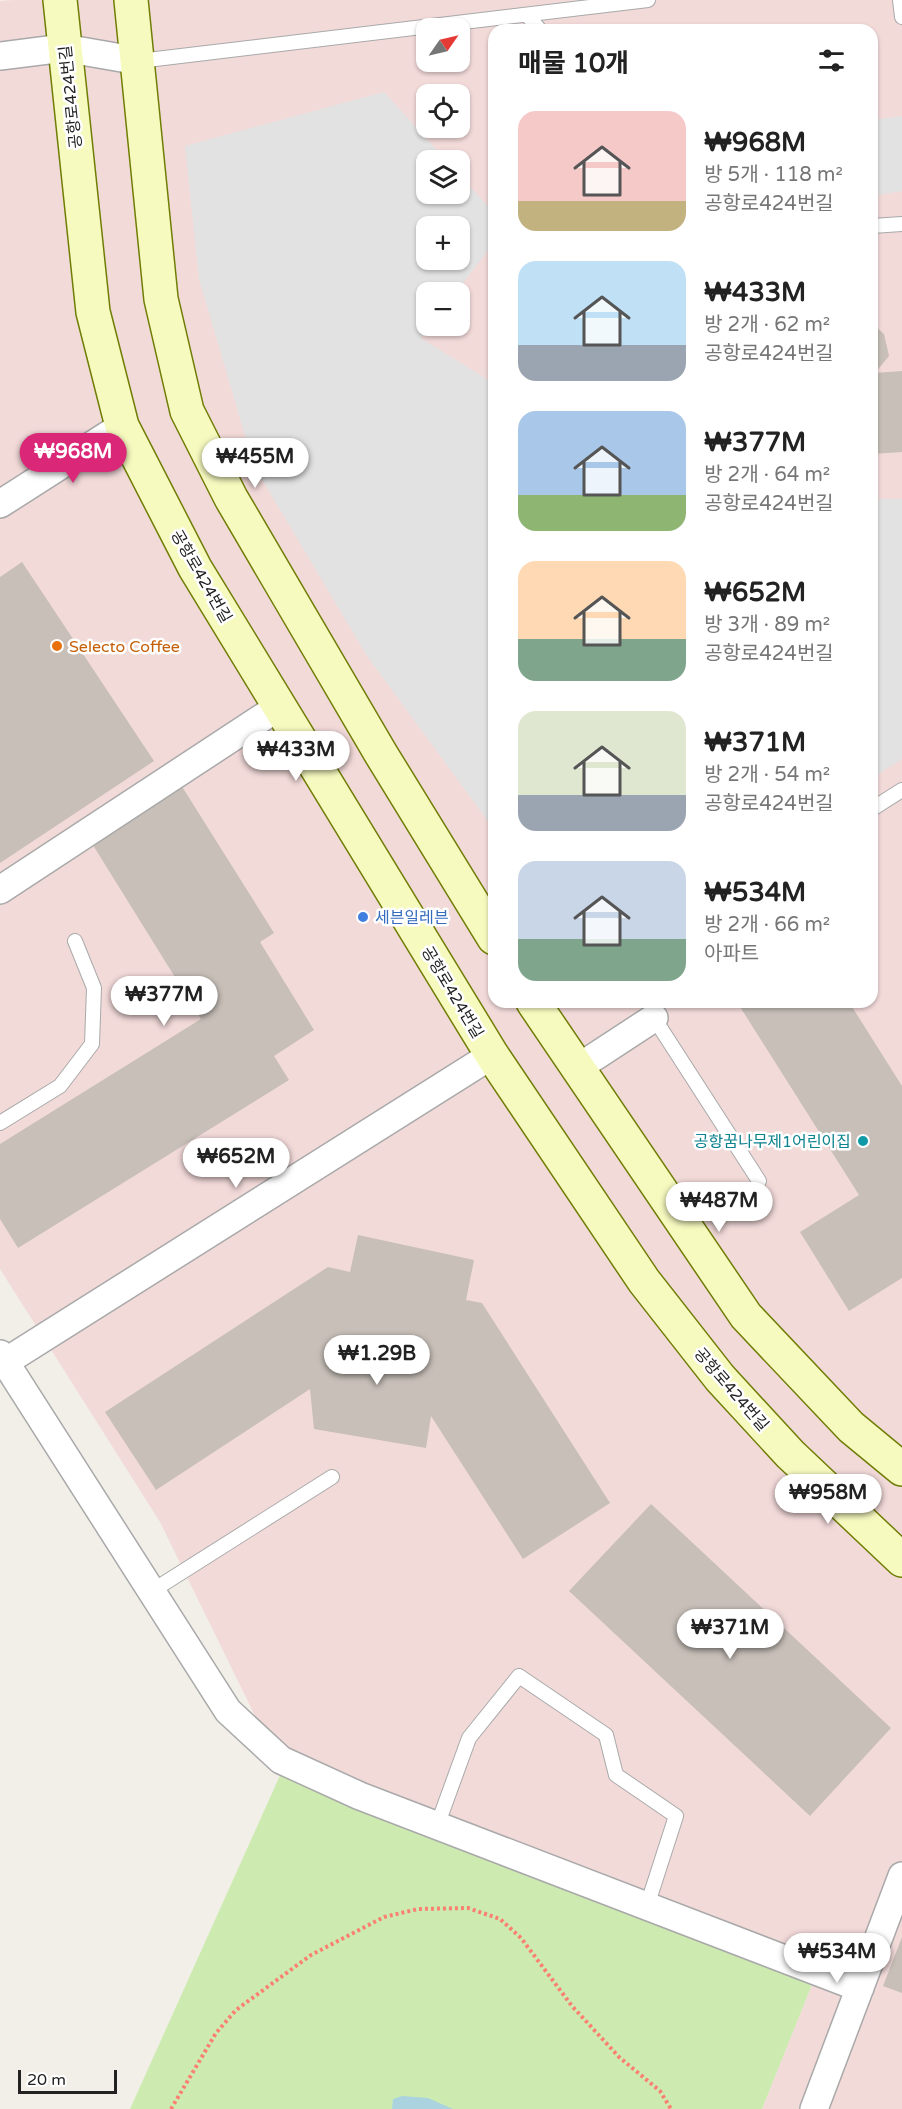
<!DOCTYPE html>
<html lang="ko">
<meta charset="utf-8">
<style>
body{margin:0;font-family:"Varela Round","Noto Sans KR",sans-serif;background:#f6f6f6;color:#222;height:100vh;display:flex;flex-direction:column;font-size:22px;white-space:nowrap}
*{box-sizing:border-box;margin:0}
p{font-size:20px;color:#767676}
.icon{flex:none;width:33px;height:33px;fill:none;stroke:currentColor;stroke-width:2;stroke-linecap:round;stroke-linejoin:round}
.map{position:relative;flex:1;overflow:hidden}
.panel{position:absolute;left:488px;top:24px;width:390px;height:984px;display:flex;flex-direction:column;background:#fff;border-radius:18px;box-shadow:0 2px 4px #0004}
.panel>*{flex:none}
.needle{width:39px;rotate:56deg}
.tools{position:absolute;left:416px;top:18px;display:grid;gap:12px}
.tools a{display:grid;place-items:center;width:54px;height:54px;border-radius:12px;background:#fff;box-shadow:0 2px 4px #0004;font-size:30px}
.scale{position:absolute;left:18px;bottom:15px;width:99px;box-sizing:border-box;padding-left:6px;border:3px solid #222;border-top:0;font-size:16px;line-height:21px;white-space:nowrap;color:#222;-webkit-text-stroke:4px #fff;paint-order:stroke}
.price{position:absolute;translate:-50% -51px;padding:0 14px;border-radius:21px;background:#fff;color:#222;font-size:20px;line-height:39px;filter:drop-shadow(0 2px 3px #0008)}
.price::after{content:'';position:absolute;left:50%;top:36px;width:18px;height:14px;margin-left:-9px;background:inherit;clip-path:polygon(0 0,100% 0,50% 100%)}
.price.current{background:#db2777;color:#fff}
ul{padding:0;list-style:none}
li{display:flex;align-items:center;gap:18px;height:150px;padding:0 30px}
li span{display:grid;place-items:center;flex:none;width:168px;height:120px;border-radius:18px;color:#555}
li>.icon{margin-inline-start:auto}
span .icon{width:72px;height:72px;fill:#fffc;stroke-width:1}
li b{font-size:26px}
h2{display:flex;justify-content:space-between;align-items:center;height:72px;padding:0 30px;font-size:26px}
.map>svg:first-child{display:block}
.commercial{fill:#f2dad9;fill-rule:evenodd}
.grass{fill:#cdebb0}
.parking{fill:#e2e2e2;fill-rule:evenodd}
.water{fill:#aad3df}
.building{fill:#c7bfb8}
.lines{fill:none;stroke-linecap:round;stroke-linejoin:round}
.lane-casing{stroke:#a9a9a9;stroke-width:16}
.street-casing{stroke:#a9a9a9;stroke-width:30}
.secondary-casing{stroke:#707d05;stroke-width:36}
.path{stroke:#fa8072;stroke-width:4;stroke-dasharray:3 3;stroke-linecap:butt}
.lane{stroke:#fff;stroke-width:14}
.street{stroke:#fff;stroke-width:27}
.secondary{stroke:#f7fabf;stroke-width:33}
.food-dot{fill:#e8710a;stroke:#fff;stroke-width:2}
.shop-dot{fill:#3f7fe0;stroke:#fff;stroke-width:2}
.culture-dot{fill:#0f9aa8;stroke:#fff;stroke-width:2}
.labels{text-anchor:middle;stroke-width:5;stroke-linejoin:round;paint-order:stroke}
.street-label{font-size:16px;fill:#222;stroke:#fff}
.food-label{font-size:16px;fill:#c56008;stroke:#fff;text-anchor:start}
.shop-label{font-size:16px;fill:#366cbe;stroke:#fff;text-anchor:start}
.culture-label{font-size:16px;fill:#0d838f;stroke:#fff;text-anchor:end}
</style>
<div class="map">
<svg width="902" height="2109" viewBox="0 0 902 2109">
<rect width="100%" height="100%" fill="#f2efe9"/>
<path class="commercial" d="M13 0H902V2109H762L815 1977 282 1771 160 1522 0 1269V1ZM426 28H459V62H426ZM494 30H872V1002H494ZM426 94H459V128H426ZM426 160H459V194H426ZM426 226H459V260H426ZM426 292H459V326H426Z"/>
<path class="grass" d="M282 1771 815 1977 762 2109H130Z"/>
<path class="parking" d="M384 92 446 160H426V194H459V174L493 212V244L456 292H426V326H431L421 338 493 383V828L367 656 254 466 199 279 185 146ZM426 226H459V260H426Z
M902 116V191L872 196V120Z
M872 499H902V759L872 778Z"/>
<path class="water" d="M402 2096 428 2098 453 2109H392L393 2099Z"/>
<path class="building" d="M872 323 884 334 889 356 875 373 902 371V452L872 454Z
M22 562 154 761 0 863V577Z
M181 785 274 933 260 942 314 1030 274 1056 289 1080 18 1248 0 1219V1144L201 1019 91 842Z
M737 1002H849L902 1086V1278L849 1311 800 1232 859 1195Z
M358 1235 474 1260 466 1300 482 1303 610 1503 523 1559 431 1416 426 1448 314 1429 310 1389 156 1490 105 1412 328 1267 350 1272Z
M651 1504 891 1728 810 1816 569 1591Z
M902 1937V1993L883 1986Z"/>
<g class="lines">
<g class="lane-casing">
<path id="lane" d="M900 0 902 17
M527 15 540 30
M139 61 648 0
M872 226 902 224
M872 809 902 790
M656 1002 654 1018 759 1181
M0 1123 60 1086 92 1044 94 988 75 941
M152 1591 332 1477
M437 1826 469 1738 519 1676 606 1735 616 1775 676 1816 647 1906"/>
</g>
<g class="street-casing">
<path id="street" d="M0 56 64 48 139 61
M0 504 122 426
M0 890 280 706
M576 1069 654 1018
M0 1354 228 1711 281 1760 360 1796 860 1988
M5 1362 492 1055
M814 2109 902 1876"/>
</g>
<g class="secondary-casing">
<path id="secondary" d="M60 0 93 312 122 426 195 568 492 1055 644 1281 720 1378 790 1454 902 1560
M131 0 161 299 187 411 231 498 381 754 494 938
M533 1002 746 1316 851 1427 902 1469"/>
</g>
<path class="path" d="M171 2109 216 2033 236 2010 311 1955 384 1917 418 1909 468 1908 500 1919 521 1938 572 2006 619 2057 660 2091 671 2109"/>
<use href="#lane" class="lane"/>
<use href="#street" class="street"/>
<use href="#secondary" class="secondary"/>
</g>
<circle class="food-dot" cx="57" cy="646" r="6"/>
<circle class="shop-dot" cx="363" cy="917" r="6"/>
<circle class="culture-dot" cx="863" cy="1141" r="6"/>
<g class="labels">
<g class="street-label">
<text transform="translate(70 97) rotate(-96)" y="6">공항로424번길</text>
<text transform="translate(202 576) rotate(60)" y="6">공항로424번길</text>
<text transform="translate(453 992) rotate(59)" y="6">공항로424번길</text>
<text transform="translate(732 1389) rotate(49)" y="6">공항로424번길</text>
</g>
<g class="food-label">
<text x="69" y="652">Selecto Coffee</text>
</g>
<g class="shop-label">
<text x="375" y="923">세븐일레븐</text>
</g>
<g class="culture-label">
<text x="851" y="1147">공항꿈나무제1어린이집</text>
</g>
</g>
</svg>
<div class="tools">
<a><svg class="needle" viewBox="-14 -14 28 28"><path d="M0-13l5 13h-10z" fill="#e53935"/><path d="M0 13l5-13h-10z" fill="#767676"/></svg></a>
<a><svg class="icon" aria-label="locate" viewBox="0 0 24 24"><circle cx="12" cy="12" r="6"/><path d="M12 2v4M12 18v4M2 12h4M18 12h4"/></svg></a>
<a><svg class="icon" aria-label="layers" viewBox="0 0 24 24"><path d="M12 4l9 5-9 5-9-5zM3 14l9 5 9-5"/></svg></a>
<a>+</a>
<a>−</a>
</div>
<div class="scale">20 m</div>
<b class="price current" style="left:73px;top:484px">₩968M</b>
<b class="price" style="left:255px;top:489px">₩455M</b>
<b class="price" style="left:296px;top:782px">₩433M</b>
<b class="price" style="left:164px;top:1027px">₩377M</b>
<b class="price" style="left:236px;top:1189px">₩652M</b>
<b class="price" style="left:719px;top:1233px">₩487M</b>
<b class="price" style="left:377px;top:1386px">₩1.29B</b>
<b class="price" style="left:828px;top:1525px">₩958M</b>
<b class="price" style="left:730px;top:1660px">₩371M</b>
<b class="price" style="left:837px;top:1984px">₩534M</b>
<section class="panel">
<h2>매물 10개<svg class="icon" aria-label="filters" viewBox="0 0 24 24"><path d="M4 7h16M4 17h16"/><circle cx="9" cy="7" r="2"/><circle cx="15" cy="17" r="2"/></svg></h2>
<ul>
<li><span style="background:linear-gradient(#f6c9c9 75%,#c2b280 0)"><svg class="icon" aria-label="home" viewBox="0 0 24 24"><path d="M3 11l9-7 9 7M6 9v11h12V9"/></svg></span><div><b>₩968M</b><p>방 5개 · 118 m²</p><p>공항로424번길</p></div></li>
<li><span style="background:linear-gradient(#bfe0f5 70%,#9aa5b1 0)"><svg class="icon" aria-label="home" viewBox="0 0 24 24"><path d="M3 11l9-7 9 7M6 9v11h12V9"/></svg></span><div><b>₩433M</b><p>방 2개 · 62 m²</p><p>공항로424번길</p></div></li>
<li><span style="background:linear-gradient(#a9c7e8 70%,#8fb573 0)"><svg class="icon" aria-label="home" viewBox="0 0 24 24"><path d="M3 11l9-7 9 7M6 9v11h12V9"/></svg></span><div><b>₩377M</b><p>방 2개 · 64 m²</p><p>공항로424번길</p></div></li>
<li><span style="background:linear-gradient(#ffd9b3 65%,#7fa58c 0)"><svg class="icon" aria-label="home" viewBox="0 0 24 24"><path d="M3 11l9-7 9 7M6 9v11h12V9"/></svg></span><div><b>₩652M</b><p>방 3개 · 89 m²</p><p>공항로424번길</p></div></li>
<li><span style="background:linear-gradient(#dfe7d0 70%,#9aa5b1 0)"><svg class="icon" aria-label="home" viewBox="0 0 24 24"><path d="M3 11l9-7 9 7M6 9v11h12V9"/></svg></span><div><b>₩371M</b><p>방 2개 · 54 m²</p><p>공항로424번길</p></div></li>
<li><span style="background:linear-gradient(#c9d6e8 65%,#7fa58c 0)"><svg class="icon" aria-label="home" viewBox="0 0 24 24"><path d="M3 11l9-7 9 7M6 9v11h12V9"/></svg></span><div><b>₩534M</b><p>방 2개 · 66 m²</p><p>아파트</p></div></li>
</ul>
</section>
</div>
